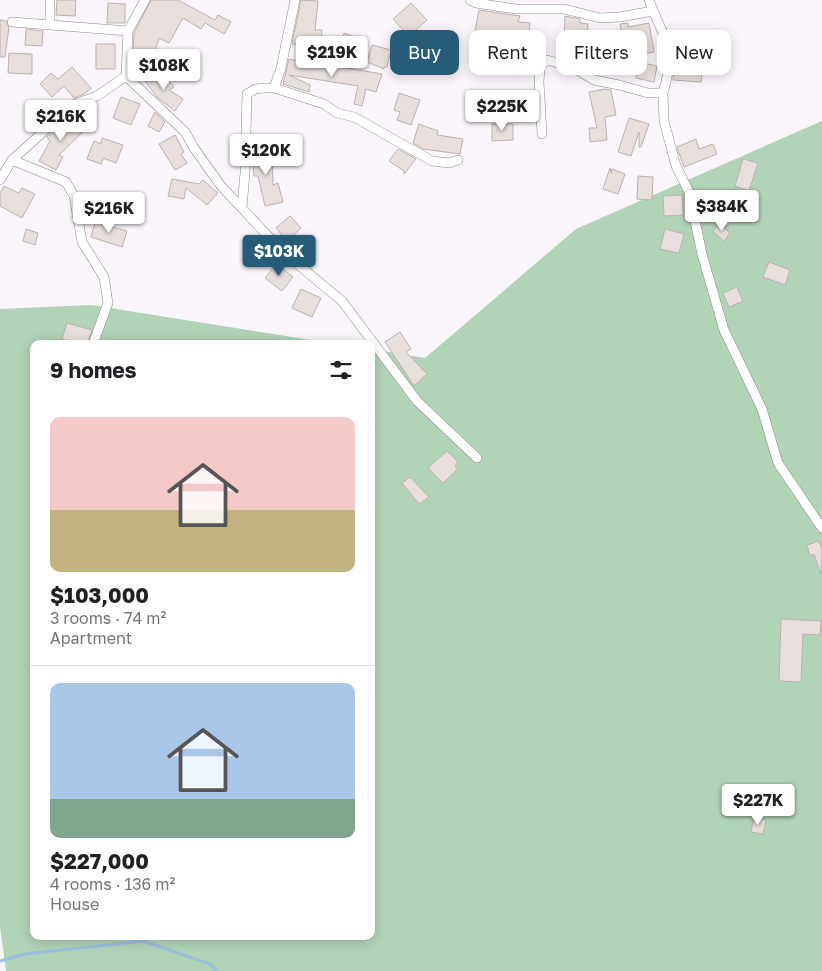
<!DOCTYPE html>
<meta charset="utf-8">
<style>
body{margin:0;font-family:"Golos Text",sans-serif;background:#f6f6f6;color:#202124;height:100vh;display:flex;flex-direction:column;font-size:19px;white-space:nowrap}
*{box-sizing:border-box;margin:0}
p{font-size:16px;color:#757577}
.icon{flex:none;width:28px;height:28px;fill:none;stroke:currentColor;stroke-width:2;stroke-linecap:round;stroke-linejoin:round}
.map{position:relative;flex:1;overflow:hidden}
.side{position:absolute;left:30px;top:340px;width:345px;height:600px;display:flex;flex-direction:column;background:#fff;border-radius:10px;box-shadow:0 2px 12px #0003}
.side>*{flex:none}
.top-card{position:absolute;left:390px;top:30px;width:356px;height:45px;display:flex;gap:10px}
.price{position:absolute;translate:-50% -42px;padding:0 11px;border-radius:5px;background:#fff;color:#222;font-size:16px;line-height:32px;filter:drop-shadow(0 1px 2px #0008)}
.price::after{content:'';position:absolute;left:50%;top:30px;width:15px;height:11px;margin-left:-8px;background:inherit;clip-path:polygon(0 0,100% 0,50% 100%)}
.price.active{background:#265c77;color:#fff}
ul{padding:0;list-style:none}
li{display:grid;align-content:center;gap:10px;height:265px;padding:0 20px}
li+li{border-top:1px solid #e0e0e0}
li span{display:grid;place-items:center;height:155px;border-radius:10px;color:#555}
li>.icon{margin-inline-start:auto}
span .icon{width:90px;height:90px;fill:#fffc;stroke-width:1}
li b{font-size:21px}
h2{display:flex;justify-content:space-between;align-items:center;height:60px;padding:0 20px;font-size:21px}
.pill{padding:0 18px;border-radius:10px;background:#fff;box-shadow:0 2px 12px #0003;font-size:18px;line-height:45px}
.pill.active{background:#265c77;color:#fff}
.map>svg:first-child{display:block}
.green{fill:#b1d3b6}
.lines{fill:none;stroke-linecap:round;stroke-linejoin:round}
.stream{stroke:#9abfe0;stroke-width:3}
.building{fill:#e8dfdc;stroke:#bbb2af}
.street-casing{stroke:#8d878e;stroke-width:10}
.street{stroke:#fff;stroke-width:9}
</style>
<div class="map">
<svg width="822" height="971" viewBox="0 0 822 971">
<rect width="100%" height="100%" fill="#faf4fb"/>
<path class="green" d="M822 121V971H6L0 927V309L91 305 336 344H34V936H371V349L425 358 576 229Z"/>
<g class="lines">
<path class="stream" d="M0 961 25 954 143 941 210 964 217 971"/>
</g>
<path class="building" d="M57 0H76L75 16 56 15Z
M151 0H178L215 20 218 15 231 22 224 34 205 23 201 29 183 18 169 43 159 38 146 82 133 67V61L140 55 133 53 134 33Z
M301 0 318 1 315 30H322L321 46 292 44Z
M108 3 125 4V23H107Z
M411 3 427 20 409 36 393 19Z
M479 10 520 16 518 22 530 23 529 33H525L522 57 527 58 525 72 519 70 518 75 510 73 511 69 500 68 504 44 499 43 500 35 475 31Z
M565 16 580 19V23L588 24 586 50H593L595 63 580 64 576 62 575 38 564 37Z
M0 20 6 21 9 27 5 57H0Z
M628 23V27L649 23 654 52 631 56 629 43 628 47 624 48 620 24Z
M26 29 43 31 42 46 25 45Z
M344 33 360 39 353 56 337 50Z
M96 44H115V69H96Z
M372 45 391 50 387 67H384V69L367 62Z
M9 53 32 54V74L8 73Z
M675 56 703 59 701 82 673 80Z
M289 59 335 69V66L382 74 376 92 366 89 362 106 354 104 358 86 289 75 310 85 309 92 283 84Z
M639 62 657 66 654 82 636 78Z
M72 67 91 88 84 94 74 98 64 86 52 97 40 84 51 73 58 79Z
M161 71 174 87 169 90 183 99 175 111 157 97 146 82Z
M605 89 611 90 616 115 605 117 607 140 590 142 589 128H597L589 92Z
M399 93 420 100 411 125 397 120 400 112 394 110Z
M121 97 140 104 131 125 113 118Z
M155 112 165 122 159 132 148 126Z
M65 118 75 128 82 122 88 127 59 155 63 157 56 170 39 161 50 141 47 137Z
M629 118 649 124 641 147H639V132L631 156 618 152Z
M419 124 438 131 437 135 463 139 460 154 423 149 413 143Z
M492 124H513V140L492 141Z
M175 135 184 152 181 154 187 163 175 170 159 144Z
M102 138 123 145 116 163 103 158 101 164 87 159 94 141 101 144Z
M696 139 699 149 713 144 717 154 684 167 677 147Z
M272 149 273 185 278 183 283 202 265 206 258 176H254L252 150Z
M398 149 416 159 404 174V171L389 161Z
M743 159 758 163 749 191 735 186Z
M610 168 611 173 612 169 625 174 618 194 603 189Z
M638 176 653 177 652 200 637 199Z
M172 179 199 184 203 180 218 193 207 205 186 188 184 199 168 196Z
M4 186 19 193 22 188 35 194 22 218 0 206V193Z
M682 195 683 215 664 216 663 196Z
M727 200 740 212 727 226 714 214Z
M290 216 301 228 287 241 276 228Z
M95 222 127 231 122 247 91 237Z
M720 224 730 233 724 241 713 231Z
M26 229 38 233 35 245 23 241Z
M665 229 684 234 679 253 660 249Z
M769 262 790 270 785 285 763 277Z
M276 264 293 277 282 291 265 278Z
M737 287 743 301 729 307 723 293Z
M301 289 321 298 312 317 292 308Z
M67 323 92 330 87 344H77L62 339Z
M400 332 411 349 406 352 427 374 414 386 385 342Z
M447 451 458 462 455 466 458 469 443 483 428 468Z
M410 477 429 497 419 504 402 483Z
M819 541 822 550 821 574 814 554 810 556 807 545Z
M781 619 821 621 820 635 803 634 801 682 779 681Z
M754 817 766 820 763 834 751 832Z"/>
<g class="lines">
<g class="street-casing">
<path id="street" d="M470 0 476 3 516 9H564L600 18 620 17 653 11
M649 0C665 43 677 45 663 93
M12 22 128 31
M50 25V0
M126 76 185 132 194 148 221 186 285 254 342 301 417 401 477 458
M274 88 281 68 295 0
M542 134 539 82 540 66 547 60 572 67 594 80 619 85 648 93H663L664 121 676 166 689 192 702 254 724 330 762 409 778 463 822 528
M12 160 66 182 74 196 82 242 104 277 108 303 93 344
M0 180 12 160 41 134 60 114 75 104 97 96 126 76 128 31 145 0
M242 207 245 173 247 94 255 89 264 88H274L290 93 324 104 337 113 354 117 432 161 449 163 458 160"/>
</g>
<use href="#street" class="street"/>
</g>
</svg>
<b class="price" style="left:332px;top:78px">$219K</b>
<b class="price" style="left:164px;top:91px">$108K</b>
<b class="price" style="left:502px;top:132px">$225K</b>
<b class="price" style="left:61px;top:142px">$216K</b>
<b class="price" style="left:266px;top:176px">$120K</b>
<b class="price" style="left:722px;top:232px">$384K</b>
<b class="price" style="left:109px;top:234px">$216K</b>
<b class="price active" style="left:279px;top:277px">$103K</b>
<b class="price" style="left:758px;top:826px">$227K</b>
<div class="top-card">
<a class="pill active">Buy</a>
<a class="pill">Rent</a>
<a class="pill">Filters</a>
<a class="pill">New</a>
</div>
<section class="side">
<h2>9 homes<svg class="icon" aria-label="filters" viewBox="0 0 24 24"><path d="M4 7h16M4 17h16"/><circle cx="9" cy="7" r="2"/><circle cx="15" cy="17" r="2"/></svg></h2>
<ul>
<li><span style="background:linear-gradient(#f6c9c9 60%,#c2b280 0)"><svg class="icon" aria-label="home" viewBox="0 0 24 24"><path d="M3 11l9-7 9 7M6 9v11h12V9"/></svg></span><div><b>$103,000</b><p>3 rooms · 74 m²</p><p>Apartment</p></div></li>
<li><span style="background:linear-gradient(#a9c7e8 75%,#7fa58c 0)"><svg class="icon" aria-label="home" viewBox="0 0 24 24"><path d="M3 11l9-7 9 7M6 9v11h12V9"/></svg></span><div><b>$227,000</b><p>4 rooms · 136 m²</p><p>House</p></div></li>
</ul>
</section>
</div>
